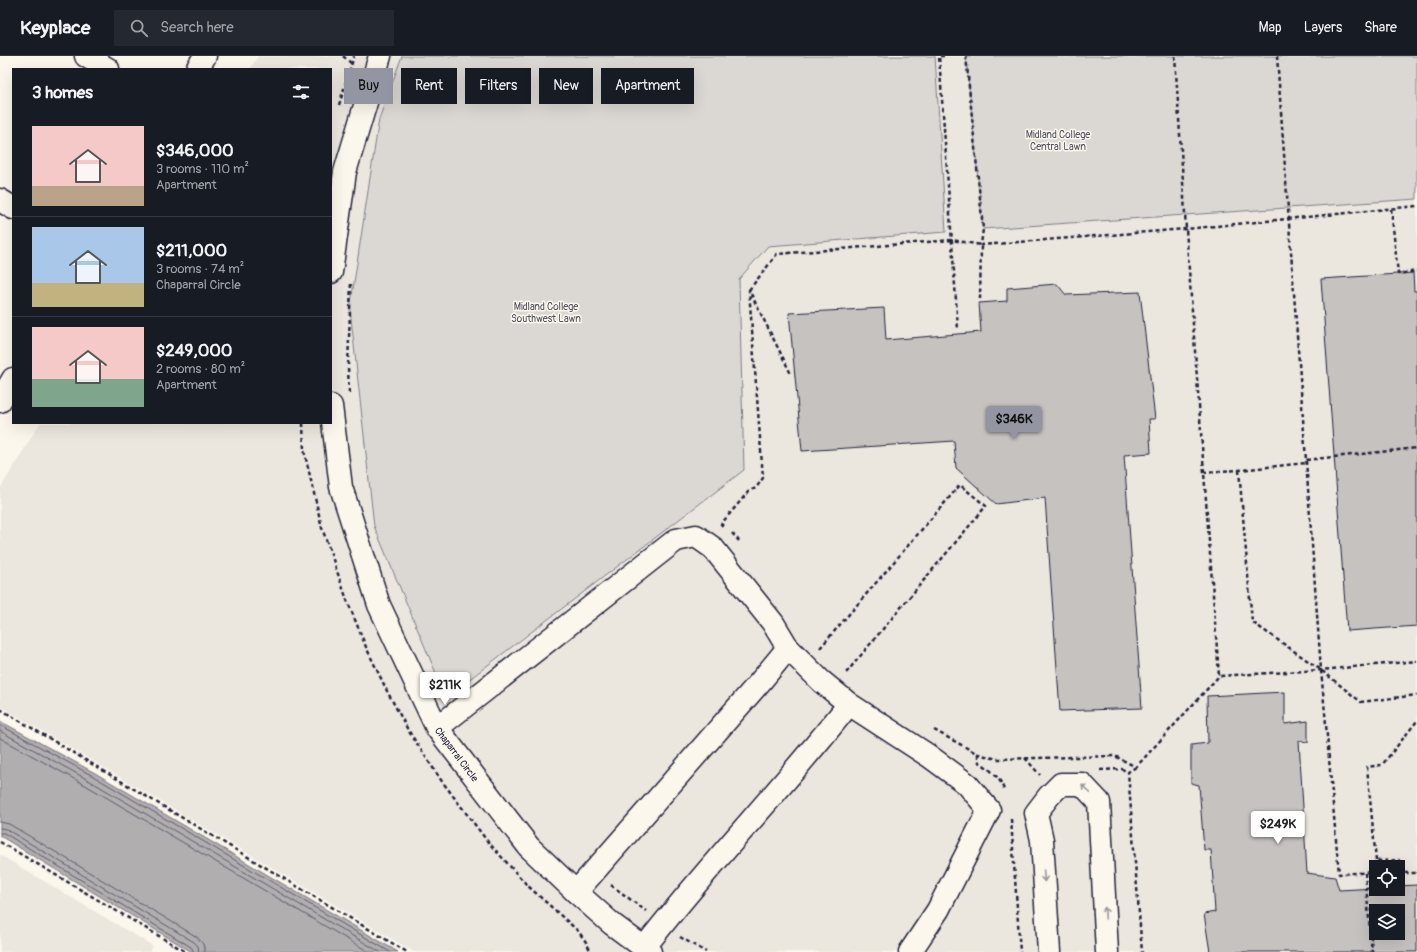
<!DOCTYPE html>
<meta charset="utf-8">
<style>
body{margin:0;font-family:Pangolin,sans-serif;background:#242831;color:#f1f3f6;height:100vh;display:flex;flex-direction:column;font-size:15px;white-space:nowrap}
*{box-sizing:border-box;margin:0}
p{font-size:13px;color:#9ea1a6}
.icon{flex:none;width:22px;height:22px;fill:none;stroke:currentColor;stroke-width:2;stroke-linecap:round;stroke-linejoin:round}
.map{position:relative;flex:1;overflow:hidden}
.sheet{position:absolute;left:12px;top:12px;width:320px;height:356px;display:flex;flex-direction:column;background:#171b24;border-radius:0px;box-shadow:0 4px 16px #0002}
.sheet>*{flex:none}
.banner{position:absolute;left:344px;top:12px;width:380px;height:36px;display:flex;gap:8px}
.fabs{position:absolute;left:1369px;top:804px;display:grid;gap:8px}
.fabs a{display:grid;place-items:center;width:36px;height:36px;border-radius:0px;background:#171b24;box-shadow:0 4px 16px #0002;font-size:20px}
.price{position:absolute;translate:-50% -34px;padding:0 9px;border-radius:4px;background:#fff;color:#222;font-size:13px;line-height:26px;filter:drop-shadow(0 1px 2px #0008)}
.price::after{content:'';position:absolute;left:50%;top:24px;width:12px;height:9px;margin-left:-6px;background:inherit;clip-path:polygon(0 0,100% 0,50% 100%)}
.price.current{background:#9495a2;color:#111}
ul{padding:0;list-style:none}
li{display:flex;align-items:center;gap:12px;height:100px;padding:0 20px}
li+li{border-top:1px solid #363941}
li span{display:grid;place-items:center;flex:none;width:112px;height:80px;border-radius:0px;color:#555}
li>.icon{margin-inline-start:auto}
span .icon{width:48px;height:48px;fill:#fffc;stroke-width:1}
li b{font-size:17px}
h2{display:flex;justify-content:space-between;align-items:center;height:48px;padding:0 20px;font-size:17px}
.pill{padding:0 14px;border-radius:0px;background:#171b24;box-shadow:0 4px 16px #0002;font-size:14px;line-height:36px}
.pill.current{background:#9495a2;color:#111}
header{display:flex;align-items:center;gap:24px;box-sizing:border-box;height:56px;padding:0 20px;background:#171b24;border-bottom:1px solid #363941}
header strong{font-size:19px}
nav{display:flex;gap:22px;margin-inline-start:auto;font-size:14px}
.search{width:280px;height:36px;background:#242831;display:flex;align-items:center;gap:10px;box-sizing:border-box;padding:0 14px;border-radius:0px;color:#9ea1a6;font-size:15px}
.map>svg:first-child{display:block}
.built{fill:#ebe7df;fill-rule:evenodd}
.green{fill:#dbd8d3;stroke:#7e7d87}
.water{fill:#b1aeb0;stroke:#787681}
.lines{fill:none;stroke-linecap:round;stroke-linejoin:round}
.shore{stroke:#5b5a6a;stroke-width:1}
.building{fill:#c6c2c0;stroke:#22223b;fill-rule:evenodd}
.minor-casing{stroke:#22223b;stroke-width:25}
.major-casing{stroke:#22223b;stroke-width:25}
.path{stroke:#22223b;stroke-width:2.5;stroke-dasharray:4 3;stroke-linecap:butt}
.minor{stroke:#fbf7ec;stroke-width:22}
.major{stroke:#fbf7ec;stroke-width:22}
.oneway{stroke:#99979c}
.labels{text-anchor:middle;stroke-width:3;stroke-linejoin:round;paint-order:stroke}
.park-label{font-size:10px;fill:#505061;stroke:#fbf7ec}
.street-label{font-size:10px;fill:#22223b;stroke:#fbf7ec}
</style>
<header>
<strong>Keyplace</strong>
<div class="search"><svg class="icon" aria-label="search" viewBox="0 0 24 24"><circle cx="10" cy="10" r="6"/><path d="M15 15l6 6"/></svg>Search here</div>
<nav><a>Map</a><a>Layers</a><a>Share</a></nav>
</header>
<div class="map">
<svg width="1417" height="896" viewBox="0 0 1417 896">
<rect width="100%" height="100%" fill="#fbf7ec"/>
<filter id="ink" filterUnits="userSpaceOnUse"><feTurbulence type="fractalNoise" baseFrequency=".025" numOctaves="2"/><feDisplacementMap in="SourceGraphic" scale="8" xChannelSelector="R" yChannelSelector="G"/><feConvolveMatrix kernelMatrix="1 2 1 2 8 2 1 2 1" color-interpolation-filters="sRGB"/></filter>
<g filter="url(#ink)">
<path class="built" d="M258 0H1417V896H414L0 650V433L40 367H331V13H250ZM1376 811H1398V833H1376ZM1376 855H1398V877H1376Z
M0 799 153 890 149 896H0Z"/>
<path class="green" d="M402 0H935L946 176 768 190 739 223 744 414 446 641 374 470 350 253 379 63Z
M966 0H1417V143L983 173Z"/>
<path class="water" d="M0 665 95 717 398 896H192L0 780Z"/>
<g class="lines">
<path class="shore" d="M0 669 93 720 390 896
M0 675 90 725 380 896
M0 682 87 730 369 896
M0 766 9 768 197 881 203 888 205 896
M0 772 6 773 194 886 198 890 199 896
M0 777H4L191 891 194 896"/>
</g>
<path class="building" d="M1413 217 1414 235H1417V570L1347 575 1321 223Z
M1057 228 1066 239 1140 236 1155 363H1149L1151 397 1124 399 1142 652 1060 655 1045 442 996 448 956 412 954 385 802 395 789 257 884 252 886 284 981 276 979 247 1007 245V232Z
M1285 636V668L1308 665V686L1299 685 1307 817 1335 821 1339 834 1376 832V833H1398V830L1417 829V896H1210L1204 858 1215 856 1211 794H1204L1199 729 1191 727V689L1208 687 1207 640ZM1376 855H1398V877H1376Z"/>
<g class="lines">
<g class="minor-casing">
<path id="minor" d="M86 0 108 13
M0 144 13 152
M331 216 345 116 380 0
M331 350 341 431 379 549 437 672 529 791 576 836 612 868 650 896
M788 592 821 625 849 648
M437 672 676 484 696 480 713 492 773 567 788 592 760 626 576 836
M644 892C709 808 783 732 849 648L929 700 967 728 989 754 938 854 910 896
M1049 896 1042 784 1036 757 1049 740 1061 728H1082L1099 746 1107 896"/>
</g>
<g class="major-casing">
<path id="major" d="M197 13 205 0
M0 345 13 323"/>
</g>
<path class="path" d="M343 0 352 8
M944 0H939L958 273
M966 0 983 173 981 189 1186 173 1417 150
M1175 0 1186 173 1219 620
M1277 0 1321 614 1325 657 1339 818 1374 816 1376 805 1399 804 1406 817H1417
M339 49 354 0
M1391 153 1398 218 1417 215
M749 234 777 198 952 184 981 189 980 243
M349 337 348 310 351 226
M303 367 304 394 322 472 347 544 366 591 387 635 408 674 441 724 488 786 528 830 578 875 586 886 591 896
M1306 404 1417 392
M1239 414 1252 566 1321 614 1361 646 1417 639
M1203 416 1239 414 1306 407
M723 470 721 468 749 435 756 432 763 422 749 234 791 318
M732 477 739 485
M820 592 960 429 986 450 846 617
M0 653 407 896
M934 674 978 698 997 703 1115 700 1136 711 1219 620 1321 614 1417 605
M978 698V705C988 712 1003 723 1004 736
M1025 702 1040 719
M1136 711 1128 716 1142 896
M1100 714 1122 713 1128 716
M1011 763 1020 896
M0 786 186 896
M1376 805 1367 711 1382 709 1417 665
M1365 817 1372 896
M611 829 646 855
M680 881 706 896"/>
<use href="#minor" class="minor"/>
<use href="#major" class="major"/>
</g>
<defs><path id="oneway-shaft" d="M-6 0H5M1.5-3L5.5 0L1.5 3" fill="none" stroke-width="1.6" stroke-linecap="round" stroke-linejoin="round"/></defs>
<g class="oneway">
<use href="#oneway-shaft" transform="translate(1086 733) rotate(-136)"/>
<use href="#oneway-shaft" transform="translate(1044 820) rotate(86)"/>
<use href="#oneway-shaft" transform="translate(1105 857) rotate(-93)"/>
</g>
</g>
<g class="labels">
<g class="park-label">
<text x="1058" y="82">Midland College<tspan x="1058" dy="12">Central Lawn</tspan></text>
<text x="546" y="254">Midland College<tspan x="546" dy="12">Southwest Lawn</tspan></text>
</g>
<g class="street-label">
<text transform="translate(457 698) rotate(53)" y="4">Chaparral Circle</text>
</g>
</g>
</svg>
<div class="fabs">
<a><svg class="icon" aria-label="locate" viewBox="0 0 24 24"><circle cx="12" cy="12" r="6"/><path d="M12 2v4M12 18v4M2 12h4M18 12h4"/></svg></a>
<a><svg class="icon" aria-label="layers" viewBox="0 0 24 24"><path d="M12 4l9 5-9 5-9-5zM3 14l9 5 9-5"/></svg></a>
</div>
<b class="price current" style="left:1014px;top:384px">$346K</b>
<b class="price" style="left:445px;top:650px">$211K</b>
<b class="price" style="left:1278px;top:789px">$249K</b>
<div class="banner">
<a class="pill current">Buy</a>
<a class="pill">Rent</a>
<a class="pill">Filters</a>
<a class="pill">New</a>
<a class="pill">Apartment</a>
</div>
<section class="sheet">
<h2>3 homes<svg class="icon" aria-label="filters" viewBox="0 0 24 24"><path d="M4 7h16M4 17h16"/><circle cx="9" cy="7" r="2"/><circle cx="15" cy="17" r="2"/></svg></h2>
<ul>
<li><span style="background:linear-gradient(#f6c9c9 75%,#b9a48a 0)"><svg class="icon" aria-label="home" viewBox="0 0 24 24"><path d="M3 11l9-7 9 7M6 9v11h12V9"/></svg></span><div><b>$346,000</b><p>3 rooms · 110 m²</p><p>Apartment</p></div></li>
<li><span style="background:linear-gradient(#a9c7e8 70%,#c2b280 0)"><svg class="icon" aria-label="home" viewBox="0 0 24 24"><path d="M3 11l9-7 9 7M6 9v11h12V9"/></svg></span><div><b>$211,000</b><p>3 rooms · 74 m²</p><p>Chaparral Circle</p></div></li>
<li><span style="background:linear-gradient(#f6c9c9 65%,#7fa58c 0)"><svg class="icon" aria-label="home" viewBox="0 0 24 24"><path d="M3 11l9-7 9 7M6 9v11h12V9"/></svg></span><div><b>$249,000</b><p>2 rooms · 80 m²</p><p>Apartment</p></div></li>
</ul>
</section>
</div>
